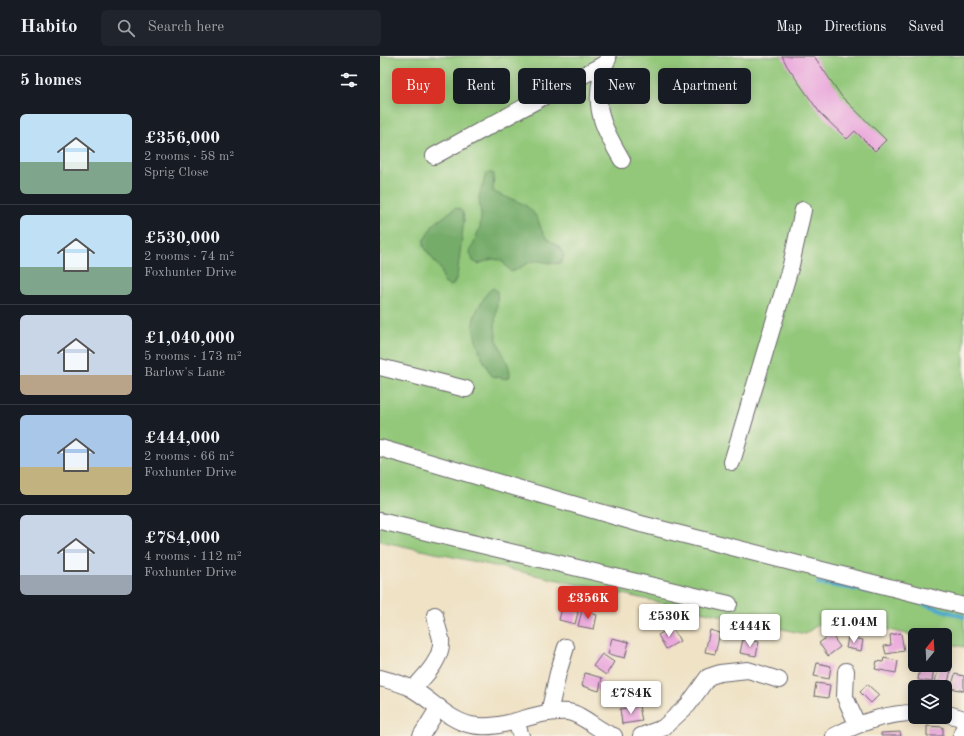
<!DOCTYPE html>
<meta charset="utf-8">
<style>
body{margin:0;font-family:"Old Standard TT",serif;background:#20242c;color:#f1f3f6;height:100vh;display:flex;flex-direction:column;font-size:15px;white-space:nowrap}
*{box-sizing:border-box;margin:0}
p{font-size:13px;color:#9ea1a6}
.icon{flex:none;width:22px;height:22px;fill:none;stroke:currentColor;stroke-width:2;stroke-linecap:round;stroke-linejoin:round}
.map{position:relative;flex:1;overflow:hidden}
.sheet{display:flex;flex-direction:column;background:#171b24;width:380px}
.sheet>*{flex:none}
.hud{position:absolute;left:12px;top:12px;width:380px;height:36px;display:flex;gap:8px}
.needle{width:26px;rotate:18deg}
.tools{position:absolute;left:528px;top:572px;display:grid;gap:8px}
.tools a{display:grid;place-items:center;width:44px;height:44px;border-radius:6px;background:#171b24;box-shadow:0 2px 10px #0003;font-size:20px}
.price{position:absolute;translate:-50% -34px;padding:0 9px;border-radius:4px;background:#fff;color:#222;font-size:13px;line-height:26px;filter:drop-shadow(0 1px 2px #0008)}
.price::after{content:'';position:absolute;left:50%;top:24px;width:12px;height:9px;margin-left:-6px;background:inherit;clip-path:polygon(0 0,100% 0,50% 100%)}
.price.current{background:#d93025;color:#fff}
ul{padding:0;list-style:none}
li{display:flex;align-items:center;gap:12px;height:100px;padding:0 20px}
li+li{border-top:1px solid #363941}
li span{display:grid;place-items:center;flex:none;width:112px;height:80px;border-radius:6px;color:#555}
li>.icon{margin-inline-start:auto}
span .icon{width:48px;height:48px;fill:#fffc;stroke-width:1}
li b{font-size:17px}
h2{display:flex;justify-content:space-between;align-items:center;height:48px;padding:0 20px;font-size:17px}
.pill{padding:0 14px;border-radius:6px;background:#171b24;box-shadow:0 2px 10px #0003;font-size:14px;line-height:36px}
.pill.current{background:#d93025;color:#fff}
header{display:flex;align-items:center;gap:24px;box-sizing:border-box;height:56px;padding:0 20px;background:#171b24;border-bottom:1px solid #363941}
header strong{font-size:19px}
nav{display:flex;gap:22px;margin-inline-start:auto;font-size:14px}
.search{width:280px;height:36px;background:#20242c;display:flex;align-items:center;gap:10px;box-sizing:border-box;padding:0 14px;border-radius:6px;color:#9ea1a6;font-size:15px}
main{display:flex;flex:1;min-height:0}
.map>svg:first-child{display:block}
.green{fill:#93c87a;stroke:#5a755a}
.forest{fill:#76ac6a;stroke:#4c6752}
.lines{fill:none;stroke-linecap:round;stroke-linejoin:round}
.stream{stroke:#4fa9cd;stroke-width:4}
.building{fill:#eaa8dc}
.minor-casing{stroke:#6a656b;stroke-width:18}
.minor{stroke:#fff;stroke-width:16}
</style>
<header>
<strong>Habito</strong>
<div class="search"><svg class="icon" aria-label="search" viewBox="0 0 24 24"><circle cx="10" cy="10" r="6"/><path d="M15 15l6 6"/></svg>Search here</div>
<nav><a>Map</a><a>Directions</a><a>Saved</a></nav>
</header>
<main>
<section class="sheet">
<h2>5 homes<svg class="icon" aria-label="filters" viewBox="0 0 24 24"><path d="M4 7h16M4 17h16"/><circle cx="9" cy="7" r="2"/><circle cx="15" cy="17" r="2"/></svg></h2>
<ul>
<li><span style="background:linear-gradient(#bfe0f5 60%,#7fa58c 0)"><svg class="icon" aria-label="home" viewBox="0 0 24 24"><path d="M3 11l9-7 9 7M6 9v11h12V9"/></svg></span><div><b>£356,000</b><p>2 rooms · 58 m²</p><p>Sprig Close</p></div></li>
<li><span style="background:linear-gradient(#bfe0f5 65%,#7fa58c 0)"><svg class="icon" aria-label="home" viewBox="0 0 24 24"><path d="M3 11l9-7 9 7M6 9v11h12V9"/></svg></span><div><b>£530,000</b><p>2 rooms · 74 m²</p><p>Foxhunter Drive</p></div></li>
<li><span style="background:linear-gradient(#c9d6e8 75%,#b9a48a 0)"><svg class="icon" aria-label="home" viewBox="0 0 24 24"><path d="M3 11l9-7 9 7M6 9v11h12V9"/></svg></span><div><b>£1,040,000</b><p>5 rooms · 173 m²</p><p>Barlow's Lane</p></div></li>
<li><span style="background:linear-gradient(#a9c7e8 65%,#c2b280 0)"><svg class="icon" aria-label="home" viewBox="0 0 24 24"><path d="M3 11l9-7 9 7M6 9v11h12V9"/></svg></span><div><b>£444,000</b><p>2 rooms · 66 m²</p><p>Foxhunter Drive</p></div></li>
<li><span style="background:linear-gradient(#c9d6e8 75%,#9aa5b1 0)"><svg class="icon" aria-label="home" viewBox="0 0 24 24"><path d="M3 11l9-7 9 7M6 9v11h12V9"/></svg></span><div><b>£784,000</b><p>4 rooms · 112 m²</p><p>Foxhunter Drive</p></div></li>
</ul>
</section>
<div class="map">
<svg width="584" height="680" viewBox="0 0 584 680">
<rect width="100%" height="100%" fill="#f7f3e8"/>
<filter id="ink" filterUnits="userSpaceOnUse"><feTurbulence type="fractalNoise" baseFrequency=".025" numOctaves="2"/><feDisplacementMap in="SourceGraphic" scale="8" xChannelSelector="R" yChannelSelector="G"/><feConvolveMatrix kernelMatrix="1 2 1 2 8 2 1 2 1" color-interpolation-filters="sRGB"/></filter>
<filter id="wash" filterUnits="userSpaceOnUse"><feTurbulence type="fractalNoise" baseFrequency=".012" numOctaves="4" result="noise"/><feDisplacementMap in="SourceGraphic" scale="16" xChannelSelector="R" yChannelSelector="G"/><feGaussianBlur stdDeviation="0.9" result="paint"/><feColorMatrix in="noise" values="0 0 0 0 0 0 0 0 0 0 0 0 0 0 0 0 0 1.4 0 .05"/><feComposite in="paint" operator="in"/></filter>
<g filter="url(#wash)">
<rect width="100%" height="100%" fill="#efe2c5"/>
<path class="green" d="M0 0H584V591L565 587V579L535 580 450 560 425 578 0 485Z"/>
<path class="forest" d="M109 116 114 118 113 135C127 144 144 143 155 159 160 165 160 175 166 181 174 190 179 186 184 200L181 207C170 210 161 202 151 206 144 208 138 214 131 216L121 204 112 203 98 208 93 205 90 196 100 171 101 160 99 140 106 118Z
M75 152 80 153 83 156 84 164 77 221 73 229 69 230 64 227 61 214 44 191V184L53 169Z
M113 232 117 235C119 249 113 264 116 279 118 292 131 308 130 320L127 323 112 320C104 309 93 281 93 267 94 259 99 250 103 244 105 240 108 235 113 232Z"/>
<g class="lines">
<path class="stream" d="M438 527 510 539
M538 546 584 561"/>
</g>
<g id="blocks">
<path class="building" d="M402 0H434L462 41 506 84 495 95 475 75 467 83 440 57 407 10Z
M182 552 198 556 195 568 179 564Z
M202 555 217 559 214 573 198 570Z
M292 571 300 585 286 593 278 579Z
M330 574 340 577 335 598 325 596Z
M521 577 524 595 506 598 504 590 511 589 510 579Z
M451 578 460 591 448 600 439 587Z
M468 581 483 584 481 595 466 592Z
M232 582 249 586 245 602 228 598Z
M363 583 379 586 376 600 360 597Z
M222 598 234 606 226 619 213 610Z
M504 602 518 605 516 617 495 613 497 605 503 606Z
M437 607 451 610 449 623 434 620Z
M540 609 554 611 552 626 538 624Z
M559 612 571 614 566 635 565 631H559L560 626 555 625Z
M205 617 222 622 219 635 202 630Z
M575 618 584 620V635L571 632Z
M436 627 450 629 448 642 434 640Z
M487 628 499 639 491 647 480 636Z
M259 650 262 665 242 668 240 653Z
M547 670 563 671V680H547Z
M520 676 521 680H501V677Z"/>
</g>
</g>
<g filter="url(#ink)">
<use href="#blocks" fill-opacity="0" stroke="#6a656b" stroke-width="1"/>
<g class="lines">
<g class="minor-casing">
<path id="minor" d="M228 3C224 8 223 14 222 20 212 53 226 77 242 104
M54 100 226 7
M0 311 86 333
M0 392 261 468 584 550
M352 406 411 209 423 154
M0 465 349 548
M466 615 465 641 477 668
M0 622C11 625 22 627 32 633 52 644 68 664 91 669 124 676 155 653 188 656 203 658 219 676 234 680
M33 633C45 620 63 603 61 583 59 575 56 567 55 559
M169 657 178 617 186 591
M565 657 584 663
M136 666 141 680
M41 680 59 651
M261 680 283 672 308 649 328 621 340 617 368 614 399 624
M454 680C479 667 507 657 535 657
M581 680 584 671"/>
</g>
<use href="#minor" class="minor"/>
</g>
</g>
</svg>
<div class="tools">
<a><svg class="needle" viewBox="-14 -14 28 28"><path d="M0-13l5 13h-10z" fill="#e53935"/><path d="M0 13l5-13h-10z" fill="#9ea1a6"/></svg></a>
<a><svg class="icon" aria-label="layers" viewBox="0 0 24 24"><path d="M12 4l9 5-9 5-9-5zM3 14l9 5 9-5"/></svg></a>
</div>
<b class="price current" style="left:208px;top:564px">£356K</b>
<b class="price" style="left:289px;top:582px">£530K</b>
<b class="price" style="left:474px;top:588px">£1.04M</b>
<b class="price" style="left:370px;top:592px">£444K</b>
<b class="price" style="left:251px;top:659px">£784K</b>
<div class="hud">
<a class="pill current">Buy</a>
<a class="pill">Rent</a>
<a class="pill">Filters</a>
<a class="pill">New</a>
<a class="pill">Apartment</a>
</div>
</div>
</main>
